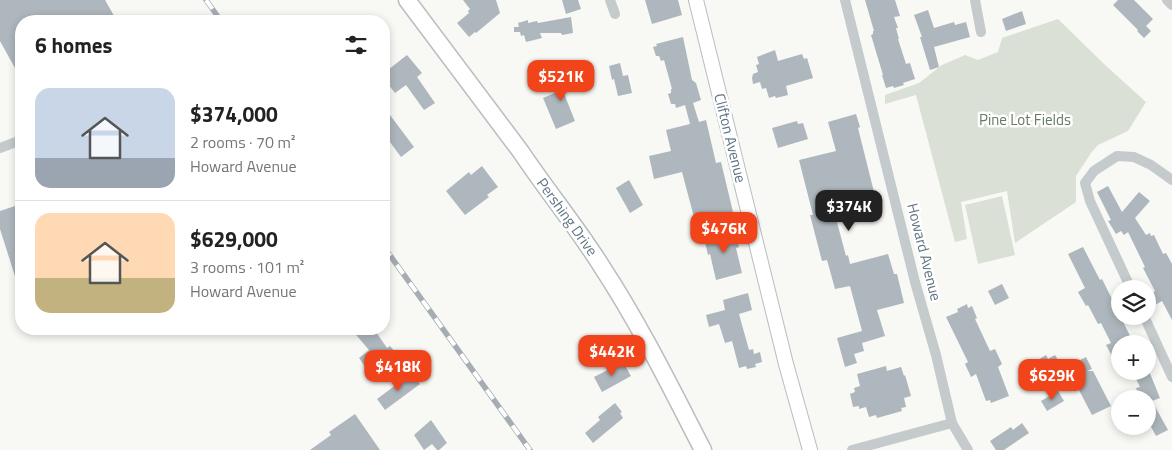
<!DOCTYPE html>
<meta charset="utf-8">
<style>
body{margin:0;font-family:"Titillium Web",sans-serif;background:#f2f2f2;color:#222;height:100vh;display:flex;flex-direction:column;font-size:19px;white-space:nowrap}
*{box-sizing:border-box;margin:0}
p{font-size:16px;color:#767676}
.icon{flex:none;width:28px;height:28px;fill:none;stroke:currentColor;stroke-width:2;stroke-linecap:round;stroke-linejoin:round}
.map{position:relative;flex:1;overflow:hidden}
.panel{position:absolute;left:15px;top:15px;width:375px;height:320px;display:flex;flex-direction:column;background:#fff;border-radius:20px;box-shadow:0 2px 8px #0003}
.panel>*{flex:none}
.buttons{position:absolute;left:1111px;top:280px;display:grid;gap:10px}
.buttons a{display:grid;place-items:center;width:45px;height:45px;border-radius:50%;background:#fff;box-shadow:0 2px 8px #0003;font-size:25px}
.price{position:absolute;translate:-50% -42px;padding:0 11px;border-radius:10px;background:#f2441a;color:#fff;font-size:16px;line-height:32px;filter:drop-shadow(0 1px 2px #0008)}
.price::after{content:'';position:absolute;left:50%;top:30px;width:15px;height:11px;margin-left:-8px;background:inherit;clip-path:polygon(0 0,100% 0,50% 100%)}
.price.active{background:#222;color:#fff}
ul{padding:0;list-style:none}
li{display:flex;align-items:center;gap:15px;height:125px;padding:0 20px}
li+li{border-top:1px solid #e0e0e0}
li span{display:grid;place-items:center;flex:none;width:140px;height:100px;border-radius:15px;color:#555}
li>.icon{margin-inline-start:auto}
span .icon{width:60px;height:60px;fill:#fffc;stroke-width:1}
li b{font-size:21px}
h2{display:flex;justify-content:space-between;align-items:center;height:60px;padding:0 20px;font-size:21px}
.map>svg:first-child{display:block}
.green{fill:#dae0d5}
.building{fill:#aeb7bd}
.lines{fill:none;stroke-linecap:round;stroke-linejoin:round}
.secondary-casing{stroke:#b7bdc2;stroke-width:16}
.primary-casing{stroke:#b8bdc0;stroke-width:19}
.minor{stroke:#c5cacd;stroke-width:10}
.secondary{stroke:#fff;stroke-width:14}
.primary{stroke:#fff;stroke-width:16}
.rail-casing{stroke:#a5adb2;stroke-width:5.5}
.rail{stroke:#fff;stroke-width:4;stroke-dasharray:11;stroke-linecap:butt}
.labels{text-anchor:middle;stroke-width:5;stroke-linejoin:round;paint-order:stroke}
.park-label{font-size:15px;fill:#667a60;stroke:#fff}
.street-label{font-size:15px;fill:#607583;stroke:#fff}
</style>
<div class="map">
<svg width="1172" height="450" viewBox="0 0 1172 450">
<rect width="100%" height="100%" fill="#f8f8f5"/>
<path class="green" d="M1058 19 1104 64 1146 102 1128 131 1098 145 1091 153 1076 176V202L1015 243 1007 191 961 202 967 239 955 242 916 95 885 104V95L919 83 942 65 965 55 978 60 998 52 1002 38Z
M1002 196 1015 255 978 264 965 205Z"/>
<path class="building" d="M0 0H105L117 21H21V79L0 41Z
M463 0H496L500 13 476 33 475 32 469 37 457 23 469 13 468 11 470 9Z
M562 0H578L581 9 566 14Z
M645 0H678L682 15 652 24Z
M865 0H895L900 16 894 17 898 28H896L899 39H898L906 64 910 63 915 79 903 83 904 85 894 88 893 86 886 88 882 75H883L871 35 873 34V31H874Z
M1118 0H1134L1153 19 1146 26 1151 31 1144 38 1137 31 1138 30 1113 5Z
M928 10 934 28 954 22 955 25 966 22 970 37 934 47 939 67 930 70 920 37H922L914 15Z
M1022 11 1026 24 1006 31 1002 19Z
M571 17 573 33 562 35 561 33H540L542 38 526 42 524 35 521 36 520 32H514V27H519L518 23 528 20V23L537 21 538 23Z
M683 37 692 80 696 83 701 100 693 103 699 122 706 120 716 163 721 162 733 212 695 221 682 172 654 179 649 156 671 151 666 130 690 124 685 105 676 108 675 104H671L668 94 671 93V89H672L664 60 661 61 659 56H656L653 47 657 46 656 44Z
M775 50 778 61 802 54 804 59 807 58 813 78 786 86 788 95 776 98 775 96 769 98 766 88 762 89 760 82 753 84 752 78 753 74 758 72 756 65 759 64 757 57Z
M407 55 422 73 417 77 435 103 424 110 406 85 395 93 384 79V73Z
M620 63 623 76 628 75 632 93 618 96 614 79 612 80 609 66Z
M569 70 576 86 563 91 575 121 556 129 543 98 562 90 563 91 558 80 562 79 559 73Z
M384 107 414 147 401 157 384 134Z
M856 114 860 127 858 128 876 200 834 211 846 256 848 255 850 264 888 254 894 274H897L904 303 877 310 885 336 862 343 864 351 854 354 857 363 845 367 837 338 862 331 850 286 835 289 827 260 822 261 810 215H813L799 160 836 151 828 122Z
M797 121 798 124 803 123 808 139 778 148 772 128Z
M482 166 498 187 487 195 489 197 465 215 446 191 469 172 471 175Z
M629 180 643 205 630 213 616 188Z
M1108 186 1122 212 1139 192 1150 201 1135 218 1146 235 1150 233 1151 236 1154 235 1163 254 1166 253 1172 264V320L1162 301 1148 309V296L1155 291 1143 268 1145 267 1128 232 1124 235 1121 231 1116 234 1108 221 1111 220 1097 192Z
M21 204V289H19L0 229V211Z
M735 230 739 247 736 248 742 273 716 280 710 254 708 255 704 238Z
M1083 247 1100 280 1102 279 1110 295 1134 344H1120V362L1117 356 1113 358 1106 345 1111 343 1101 323 1098 324 1088 305 1086 306 1078 292 1085 288 1068 254Z
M1002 284 1009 298 995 305 988 291Z
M748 293 752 310 739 314 749 350 753 349 754 354 760 352 762 362 755 364 756 367 747 369 746 366 739 368 732 341 725 343 719 324 709 327 706 315 725 310 723 300Z
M967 304 968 308 972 306 977 318 975 319 990 351 995 349 1002 364 998 367 1009 396 991 403 990 400 986 401 976 374 971 377 965 364 968 362 946 317 958 312 957 309Z
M351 329H374L387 348 390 346 396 353 369 372 359 358 369 350Z
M1046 355 1048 359 1055 355 1061 365 1045 375 1044 373 1027 384 1022 377 1040 365 1038 360Z
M1086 357 1092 369 1087 371H1093L1111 406 1092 415 1067 367Z
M623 362 631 376 602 392 594 377Z
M886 366 887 371 901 367 904 376 905 375 911 396 904 398 906 407 901 408 902 411 877 418 876 415 869 417 866 407 859 409V406L853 407 850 394 855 392 854 388 860 386 857 374Z
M1132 371H1149L1160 398 1152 401 1168 430 1156 436 1148 421V399H1140L1136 388 1140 387Z
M412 373 420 384 385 410 377 399Z
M1058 391 1064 401 1047 411 1041 401Z
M615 403 622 412 620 413 623 418 593 443 585 433 600 420 598 417Z
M355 414 380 450H310L331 435 329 432Z
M431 420 447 443 439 450H437L432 444 424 450 414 435Z
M1022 423 1029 433 1004 450H996L990 441 1011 427 1013 430Z"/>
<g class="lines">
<g class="secondary-casing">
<path id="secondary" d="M696 0 786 364 810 450"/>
</g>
<g class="primary-casing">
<path id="primary" d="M407 0 521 152C547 191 577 227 602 267 640 325 671 388 703 450"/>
</g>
<path class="minor" d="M610 0 615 14
M845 0 915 282 936 355 952 423 968 450
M975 0 981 32
M1167 0 1172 5
M0 148 21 140
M1131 289 1090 201 1085 183 1094 171 1117 156 1134 157 1151 165 1172 180
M1144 316 1172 377
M852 450 952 423"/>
<use href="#secondary" class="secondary"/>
<use href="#primary" class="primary"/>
<g class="rail-casing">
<path id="rail" d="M206 0 221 21
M384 247 530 450"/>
</g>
<use href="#rail" class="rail"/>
</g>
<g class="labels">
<g class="park-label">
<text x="1025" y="125">Pine Lot Fields</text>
</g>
<g class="street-label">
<text transform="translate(730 138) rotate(76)" y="5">Clifton Avenue</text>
<text transform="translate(567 217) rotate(54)" y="5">Pershing Drive</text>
<text transform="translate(924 252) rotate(76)" y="5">Howard Avenue</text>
</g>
</g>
</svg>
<div class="buttons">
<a><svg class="icon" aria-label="layers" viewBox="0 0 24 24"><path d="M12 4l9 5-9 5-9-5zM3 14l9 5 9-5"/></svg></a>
<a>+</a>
<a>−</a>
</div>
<b class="price" style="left:561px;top:102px">$521K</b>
<b class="price active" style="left:849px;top:232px">$374K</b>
<b class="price" style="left:724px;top:254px">$476K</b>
<b class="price" style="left:612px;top:377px">$442K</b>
<b class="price" style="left:398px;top:392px">$418K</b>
<b class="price" style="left:1052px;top:401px">$629K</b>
<section class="panel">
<h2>6 homes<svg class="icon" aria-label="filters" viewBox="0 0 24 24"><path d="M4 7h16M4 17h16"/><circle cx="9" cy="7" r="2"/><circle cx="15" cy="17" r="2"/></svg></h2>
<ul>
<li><span style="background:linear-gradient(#c9d6e8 70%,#9aa5b1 0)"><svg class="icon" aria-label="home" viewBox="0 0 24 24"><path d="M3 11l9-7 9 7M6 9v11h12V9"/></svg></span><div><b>$374,000</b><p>2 rooms · 70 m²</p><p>Howard Avenue</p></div></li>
<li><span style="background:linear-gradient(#ffd9b3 65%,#c2b280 0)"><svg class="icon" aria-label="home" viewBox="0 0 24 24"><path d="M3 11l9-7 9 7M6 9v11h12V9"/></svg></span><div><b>$629,000</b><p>3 rooms · 101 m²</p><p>Howard Avenue</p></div></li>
</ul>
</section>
</div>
